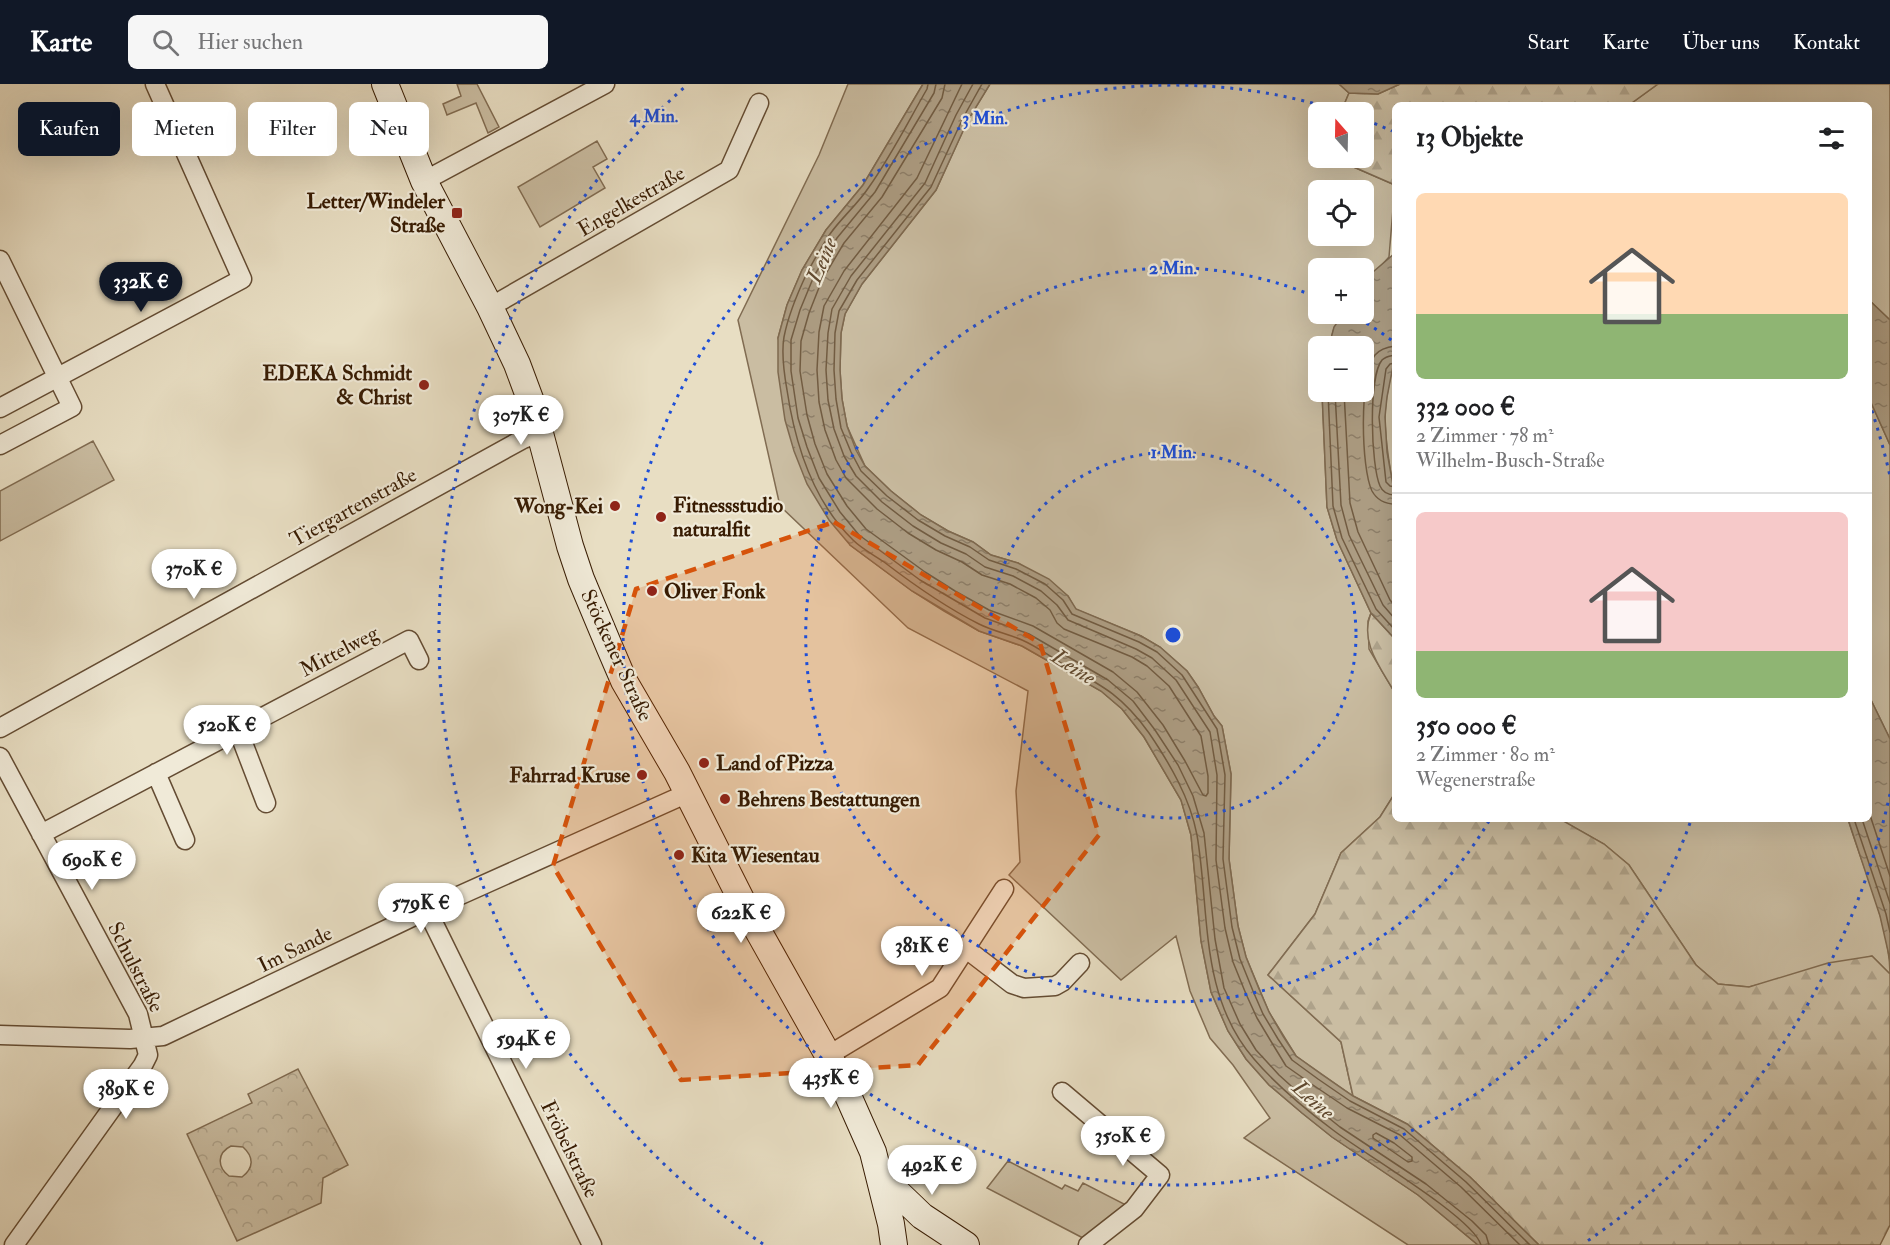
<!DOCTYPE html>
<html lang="de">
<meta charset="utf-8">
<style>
body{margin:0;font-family:"IM FELL Double Pica",serif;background:#f6f6f6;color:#202124;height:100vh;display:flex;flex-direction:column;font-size:22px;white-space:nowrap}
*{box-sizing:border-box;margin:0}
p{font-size:20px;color:#757577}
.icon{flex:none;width:33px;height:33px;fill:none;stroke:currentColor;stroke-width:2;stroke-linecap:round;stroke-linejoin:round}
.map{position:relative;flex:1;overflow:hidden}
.side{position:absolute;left:1392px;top:18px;width:480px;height:720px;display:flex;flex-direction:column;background:#fff;border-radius:9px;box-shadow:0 6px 24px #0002}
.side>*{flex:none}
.banner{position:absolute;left:18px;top:18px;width:570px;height:54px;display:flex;gap:12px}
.needle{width:39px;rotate:340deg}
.controls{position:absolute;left:1308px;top:18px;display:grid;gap:12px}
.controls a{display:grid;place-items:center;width:66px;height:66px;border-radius:9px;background:#fff;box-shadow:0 6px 24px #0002;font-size:30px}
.price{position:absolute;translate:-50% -51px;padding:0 14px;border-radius:21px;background:#fff;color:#222;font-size:20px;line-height:39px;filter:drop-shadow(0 2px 3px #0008)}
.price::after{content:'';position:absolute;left:50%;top:36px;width:18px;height:14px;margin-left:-9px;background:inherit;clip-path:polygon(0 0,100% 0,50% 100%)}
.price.selected{background:#111827;color:#fff}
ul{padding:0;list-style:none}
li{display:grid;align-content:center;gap:12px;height:318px;padding:0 24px}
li+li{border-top:2px solid #e0e0e0}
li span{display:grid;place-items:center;height:186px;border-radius:9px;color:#555}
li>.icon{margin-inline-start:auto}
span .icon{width:108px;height:108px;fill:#fffc;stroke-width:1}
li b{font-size:26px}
h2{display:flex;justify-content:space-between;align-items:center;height:72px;padding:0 24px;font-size:26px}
.chip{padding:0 21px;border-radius:9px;background:#fff;box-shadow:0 6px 24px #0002;font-size:21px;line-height:54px}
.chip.selected{background:#111827;color:#fff}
header{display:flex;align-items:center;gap:36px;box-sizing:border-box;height:84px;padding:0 30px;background:#111827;color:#fff}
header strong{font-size:28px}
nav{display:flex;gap:33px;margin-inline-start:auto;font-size:21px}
.search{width:420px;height:54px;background:#f6f6f6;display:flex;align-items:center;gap:15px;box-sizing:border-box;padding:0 21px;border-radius:9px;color:#757577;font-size:22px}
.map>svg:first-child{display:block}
.green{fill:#cabda2;stroke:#816c52;stroke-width:1.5;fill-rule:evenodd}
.forest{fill:url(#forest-firs);stroke:#816c52;stroke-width:1.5}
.park{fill:url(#park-crowns);stroke:#816c52;stroke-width:1.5;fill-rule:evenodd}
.water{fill:url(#water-ripples);stroke:#7e694f;stroke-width:1.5}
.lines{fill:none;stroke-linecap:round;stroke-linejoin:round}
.shore{stroke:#725c42;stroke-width:1.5}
.street-casing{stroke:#644c33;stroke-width:21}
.secondary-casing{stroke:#381c03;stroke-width:28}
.street{stroke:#f0ead8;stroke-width:18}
.secondary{stroke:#f0ead8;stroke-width:26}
.marked{fill:#d6530b;fill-opacity:0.2;stroke:#d6530b;stroke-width:4.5;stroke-dasharray:12 8;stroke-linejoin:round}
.ring{fill:none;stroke:#1d4ed8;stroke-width:3;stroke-dasharray:3 6}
.poi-dot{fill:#8f2418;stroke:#f0ead8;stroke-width:2}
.labels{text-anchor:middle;stroke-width:4.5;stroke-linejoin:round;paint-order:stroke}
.poi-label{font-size:21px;font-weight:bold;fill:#381c03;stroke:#f0ead8;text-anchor:start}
.street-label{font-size:21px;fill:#381c03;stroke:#f0ead8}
.water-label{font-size:22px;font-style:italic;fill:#61492f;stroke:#f0ead8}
.centre{fill:#1d4ed8;stroke:#f0ead8;stroke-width:3}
.ring-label{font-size:18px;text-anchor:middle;font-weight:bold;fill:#1d4ed8;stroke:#f0ead8;stroke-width:4.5;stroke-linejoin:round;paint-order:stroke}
</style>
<header>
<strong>Karte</strong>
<div class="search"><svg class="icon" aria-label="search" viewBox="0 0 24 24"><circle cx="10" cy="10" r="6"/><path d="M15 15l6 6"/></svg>Hier suchen</div>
<nav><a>Start</a><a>Karte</a><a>Über uns</a><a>Kontakt</a></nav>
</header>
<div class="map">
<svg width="1890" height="1161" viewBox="0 0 1890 1161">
<defs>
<pattern id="forest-firs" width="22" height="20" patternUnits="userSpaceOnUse" patternTransform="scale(1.5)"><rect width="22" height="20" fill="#cabda2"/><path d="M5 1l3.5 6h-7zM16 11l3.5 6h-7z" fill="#aea28a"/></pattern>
<pattern id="park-crowns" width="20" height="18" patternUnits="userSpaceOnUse" patternTransform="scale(1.5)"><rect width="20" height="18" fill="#cabda2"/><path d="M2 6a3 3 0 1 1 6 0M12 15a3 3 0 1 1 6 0" fill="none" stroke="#aea28a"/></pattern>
<pattern id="water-ripples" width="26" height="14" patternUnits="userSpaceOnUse" patternTransform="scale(1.5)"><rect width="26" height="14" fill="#ac9c82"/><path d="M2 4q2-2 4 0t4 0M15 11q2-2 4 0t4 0" fill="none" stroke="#8d7e68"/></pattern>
</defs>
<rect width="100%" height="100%" fill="#e8dec3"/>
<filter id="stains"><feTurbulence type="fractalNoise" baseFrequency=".00333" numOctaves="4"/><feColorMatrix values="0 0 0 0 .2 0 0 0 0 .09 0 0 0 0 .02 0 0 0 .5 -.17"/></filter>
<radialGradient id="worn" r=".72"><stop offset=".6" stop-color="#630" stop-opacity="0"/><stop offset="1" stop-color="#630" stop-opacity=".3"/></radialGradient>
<path class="green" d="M457 0H477L499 43 488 49 476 19 447 31 443 20 461 12Z
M848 0H923L863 101 826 146 802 186 787 221 778 254 850 461 912 507 944 527 979 547 1022 562 1101 607 1122 625 1144 653 1181 716 1191 751 1201 857 1211 908 1228 947 1246 975 1269 1001 1302 1029 1332 1053 1418 1111 1478 1161H1408L1244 1054 1270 1034 1233 981 1210 954 1190 907 1176 852 1121 896 1009 791 1020 778 1016 707 1028 607 908 544 780 422 738 236 819 71Z
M990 0H1339L1349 9 1341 28H1318V74H1333L1395 101 1389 173 1364 201V184H1318V230H1343L1334 244 1329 262H1318V308H1322L1327 423 1337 456 1371 529 1368 537 1369 565 1395 609V709L1380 733 1341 769 1315 830 1268 891 1341 958 1353 1012 1296 972 1269 928 1246 873 1238 842 1229 775 1231 690 1222 642 1214 632 1198 603 1187 587 1160 563 1141 552 1075 525 1068 512 1018 479 991 471 973 458 948 447 921 431 891 407 865 382 847 342 842 315 840 286 841 249 845 230 862 200 936 106 968 36ZM1318 106H1364V152H1318Z
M1658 0H1890V236L1869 216V21H1629Z
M597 57 607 75 593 83 605 104 540 143 518 103Z
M1395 272V412C1390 386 1385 359 1385 333 1385 312 1391 292 1395 272Z
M1869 314 1890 361V655L1869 612Z
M93 357 114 396 0 457V407Z
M1559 735H1848C1862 782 1890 842 1890 890L1872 872 1749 903 1718 900 1696 881 1629 781 1604 760Z
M1008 1077 1062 1105 1065 1101 1078 1107 1083 1099 1128 1122 1083 1154 987 1104Z"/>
<path class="forest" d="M1400 0H1658L1629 21H1395V101L1333 74H1364V28H1341L1349 9 1378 10Z
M1371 529 1395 555V609C1381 584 1359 558 1371 529Z
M1395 709V735H1560L1604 760 1629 781 1696 881 1718 900 1749 903 1828 879 1872 872 1890 890V1141L1880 1161H1539L1470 1093 1407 1040 1353 1012 1341 958 1268 891 1315 830 1341 769 1380 733Z"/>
<path class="park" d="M298 985 348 1081 323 1094 321 1119 237 1157 187 1050 252 1019 248 1010ZM231 1062 243 1063C254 1073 254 1084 242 1093L229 1092C217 1083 217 1069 231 1062Z"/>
<path class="water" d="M923 0H990L968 36 936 106 862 200 845 230 841 249 840 286 842 315 847 342 856 366 865 382 891 407 921 431 948 447 973 458 991 471 1018 479 1049 495 1068 512 1076 525 1141 552 1160 563 1187 587 1198 603 1214 632 1222 642 1231 690 1229 775 1238 842 1246 873 1259 905 1269 928 1283 952 1296 972 1321 990 1353 1012 1407 1040 1470 1093 1539 1161H1478L1418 1111 1332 1053 1302 1029 1269 1001 1246 975 1228 947 1211 908 1201 857 1191 751 1181 716 1144 653 1122 625 1101 607 1022 562 979 547 912 507 850 461 829 436 807 400 794 367 785 336 778 288V254L787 221 802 186 826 146 863 101Z
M1339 0H1400L1378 10 1349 9Z
M1395 169V272L1387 313 1385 333 1387 368 1395 412V555L1371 529 1337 456 1327 423 1322 308H1364V262H1329L1334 243 1343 230H1364V201L1373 188Z
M1869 216 1890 236V361L1869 314Z
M1869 612 1890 655V876L1880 832 1848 735H1869Z"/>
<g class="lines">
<path class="shore" d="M928 0 927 5C908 38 891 72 869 103 858 120 842 133 830 150 822 162 814 176 807 189 798 208 788 232 784 253 781 270 784 289 787 306 795 360 813 417 853 456 862 465 874 471 884 478 914 501 945 523 979 540 993 547 1008 550 1022 556 1036 562 1048 571 1061 579 1101 601 1121 610 1149 649 1170 680 1190 714 1197 751 1210 827 1199 912 1254 975 1277 1002 1305 1025 1333 1046 1361 1068 1473 1133 1481 1161
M936 0 934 9 875 108 837 154 814 192 800 226 791 256V287L798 334 807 363 819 394 840 428 859 451 920 496 985 534 1029 550 1108 596 1133 617 1155 646 1178 681 1193 712 1204 749 1215 855 1224 904 1240 940 1256 966 1279 991 1310 1019 1340 1043 1426 1100 1472 1137 1486 1151 1489 1161
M945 0 942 14 882 113 844 159 822 196 809 229 801 257 800 287 807 331 815 360 827 390 847 422 866 445 925 488 955 507 989 526 1033 542 1113 588 1137 608 1163 641 1185 677 1203 711 1206 712 1208 709V692L1201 652 1169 602 1147 582 1132 573 1064 545 1057 539 1050 526 1036 514 1010 500 982 491 962 478 936 466 908 449 877 425 846 394 836 376 825 346 819 318 817 286 819 248 824 222 844 187 917 94 962 0
M973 0 956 31 925 99 851 192 832 225 828 249 826 286 828 316 834 345 844 372 856 392 882 418 913 442 941 459 966 470 985 483 1013 492 1041 507 1057 521 1068 536 1136 565 1152 574 1176 596 1210 648 1217 691 1216 776 1225 844 1233 878 1246 910 1257 934 1272 959 1286 982 1313 1001 1347 1024 1400 1051 1461 1103 1520 1161
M982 0 963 34 931 103 857 196 839 227 835 249 834 286 836 315 841 344 851 368 861 387 887 412 918 436 945 452 970 463 989 476 1016 485 1045 500 1063 516 1072 530 1139 558 1157 568 1182 591 1217 645 1225 691 1223 775 1232 843 1240 875 1253 907 1263 930 1278 955 1292 976 1318 995 1350 1017 1404 1045 1466 1098 1530 1161
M1395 262C1387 263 1380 265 1375 271 1359 291 1361 385 1372 407 1377 416 1385 420 1395 420
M1395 271C1390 272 1386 272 1382 276 1368 293 1371 382 1380 402 1383 409 1388 411 1395 411
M1395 279 1390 280 1386 285 1379 333 1386 398 1390 402 1395 403
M1328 308 1333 422 1342 454 1376 525 1395 546
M1335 308 1341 421 1349 451 1361 476 1383 521 1395 535
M1344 308 1350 419 1358 448 1390 516 1395 522
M1869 728 1890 792
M1854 735 1886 830 1890 848
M1862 735 1890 819
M1376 1049 1394 1059 1412 1073V1077L1408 1078 1373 1054V1051Z"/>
<g class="street-casing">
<path id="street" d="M424 97 605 0
M0 176 72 323 0 361
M490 223 729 86 759 19
M0 324 242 195 155 0
M0 644 523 355 540 349
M238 646 266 719
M0 673 138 930 148 971 143 981 14 1161
M156 689 185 756
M41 750 409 556 419 576
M427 826 592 1161
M965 864 1012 900 1024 904 1055 902 1062 898 1080 879
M0 951 130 955 163 952 427 826 688 709
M829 971 940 904 1004 805
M1062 1008 1160 1091 1134 1125 1088 1161"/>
</g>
<g class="secondary-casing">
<path id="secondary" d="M385 0 424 97 490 223 517 280 533 323 570 462 581 495 609 562 624 597 677 688 747 827 838 989 873 1068 891 1140 894 1161
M880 1087 897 1108 922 1132 966 1161"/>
</g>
<use href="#street" class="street"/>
<use href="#secondary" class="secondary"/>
</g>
<path class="marked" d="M834 438 1040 559 1099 751 918 981 681 996 553 782 636 505Z"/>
<g class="ring">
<circle cx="1173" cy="551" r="183"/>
<path d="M1489 737A367 367 0 1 1 1316 213M1351 230A367 367 0 0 1 1394 258"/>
<path d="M1690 739A550 550 0 1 1 1343 28M1366 36A550 550 0 0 1 1392 47"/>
<path d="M1890 710A734 734 0 0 1 1583 1160M763 1160A734 734 0 0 1 687 1M1869 318A734 734 0 0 1 1890 392"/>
</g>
<g class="poi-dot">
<rect x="451" y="123" width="12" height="12" rx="3"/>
<circle cx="424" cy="301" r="6"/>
<circle cx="615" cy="422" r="6"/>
<circle cx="661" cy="433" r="6"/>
<circle cx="652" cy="507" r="6"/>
<circle cx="704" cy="679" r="6"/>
<circle cx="642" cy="691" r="6"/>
<circle cx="725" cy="715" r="6"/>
<circle cx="679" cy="771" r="6"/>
</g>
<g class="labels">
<g class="poi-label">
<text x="445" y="124" text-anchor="end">Letter/Windeler<tspan x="445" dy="24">Straße</tspan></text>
<text x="412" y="296" text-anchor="end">EDEKA Schmidt<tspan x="412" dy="24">&amp; Christ</tspan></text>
<text x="673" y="428">Fitnessstudio<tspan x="673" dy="24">naturalfit</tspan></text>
<text x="603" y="429" text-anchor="end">Wong-Kei</text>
<text x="664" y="514">Oliver Fonk</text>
<text x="716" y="686">Land of Pizza</text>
<text x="630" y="698" text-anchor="end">Fahrrad Kruse</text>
<text x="737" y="722">Behrens Bestattungen</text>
<text x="691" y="778">Kita Wiesentau</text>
</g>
<g class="street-label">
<text transform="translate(631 117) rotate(-30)" y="7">Engelkestraße</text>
<text transform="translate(353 423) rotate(-29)" y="7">Tiergartenstraße</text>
<text transform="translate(339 567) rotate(-28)" y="7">Mittelweg</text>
<text transform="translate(617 571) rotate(65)" y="7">Stöckener Straße</text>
<text transform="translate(295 865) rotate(-26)" y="7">Im Sande</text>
<text transform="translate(136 883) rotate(63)" y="7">Schulstraße</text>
<text transform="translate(570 1065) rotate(64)" y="7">Fröbelstraße</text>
</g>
<g class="water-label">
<text transform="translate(821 176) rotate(-68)" y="8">Leine</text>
<text transform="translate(1074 582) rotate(33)" y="8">Leine</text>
<text transform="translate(1314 1015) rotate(41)" y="8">Leine</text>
</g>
</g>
<circle cx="1173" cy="551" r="9" class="centre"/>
<g class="ring-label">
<text x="654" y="38">4 Min.</text>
<text x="985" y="40">3 Min.</text>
<text x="1173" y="190">2 Min.</text>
<text x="1173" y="374">1 Min.</text>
</g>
<rect width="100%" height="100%" filter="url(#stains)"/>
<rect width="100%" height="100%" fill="url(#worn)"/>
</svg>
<div class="controls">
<a><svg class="needle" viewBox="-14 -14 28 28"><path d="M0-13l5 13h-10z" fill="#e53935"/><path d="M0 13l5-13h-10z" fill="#757577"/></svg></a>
<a><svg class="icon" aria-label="locate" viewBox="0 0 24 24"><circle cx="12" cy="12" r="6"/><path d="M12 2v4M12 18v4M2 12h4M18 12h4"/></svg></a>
<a>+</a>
<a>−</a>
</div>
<b class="price selected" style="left:141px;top:229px">332K €</b>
<b class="price" style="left:521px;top:362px">307K €</b>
<b class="price" style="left:194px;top:516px">370K €</b>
<b class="price" style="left:227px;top:672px">520K €</b>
<b class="price" style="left:92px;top:807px">690K €</b>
<b class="price" style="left:421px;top:850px">579K €</b>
<b class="price" style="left:741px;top:860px">622K €</b>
<b class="price" style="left:922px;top:893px">381K €</b>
<b class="price" style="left:526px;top:986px">594K €</b>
<b class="price" style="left:831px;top:1025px">435K €</b>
<b class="price" style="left:126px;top:1036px">389K €</b>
<b class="price" style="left:1123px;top:1083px">350K €</b>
<b class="price" style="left:932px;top:1112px">492K €</b>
<div class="banner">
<a class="chip selected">Kaufen</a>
<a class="chip">Mieten</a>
<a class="chip">Filter</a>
<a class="chip">Neu</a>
</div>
<section class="side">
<h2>13 Objekte<svg class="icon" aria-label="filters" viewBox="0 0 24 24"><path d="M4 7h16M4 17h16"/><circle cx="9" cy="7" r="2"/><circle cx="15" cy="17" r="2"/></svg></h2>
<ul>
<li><span style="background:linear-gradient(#ffd9b3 65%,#8fb573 0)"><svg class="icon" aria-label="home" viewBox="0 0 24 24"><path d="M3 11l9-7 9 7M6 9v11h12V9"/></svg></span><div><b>332 000 €</b><p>2 Zimmer · 78 m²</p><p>Wilhelm-Busch-Straße</p></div></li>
<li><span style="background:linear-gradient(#f6c9c9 75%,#8fb573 0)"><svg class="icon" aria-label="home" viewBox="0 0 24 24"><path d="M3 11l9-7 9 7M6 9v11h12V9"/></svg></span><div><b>350 000 €</b><p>2 Zimmer · 80 m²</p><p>Wegenerstraße</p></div></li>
</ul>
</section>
</div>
